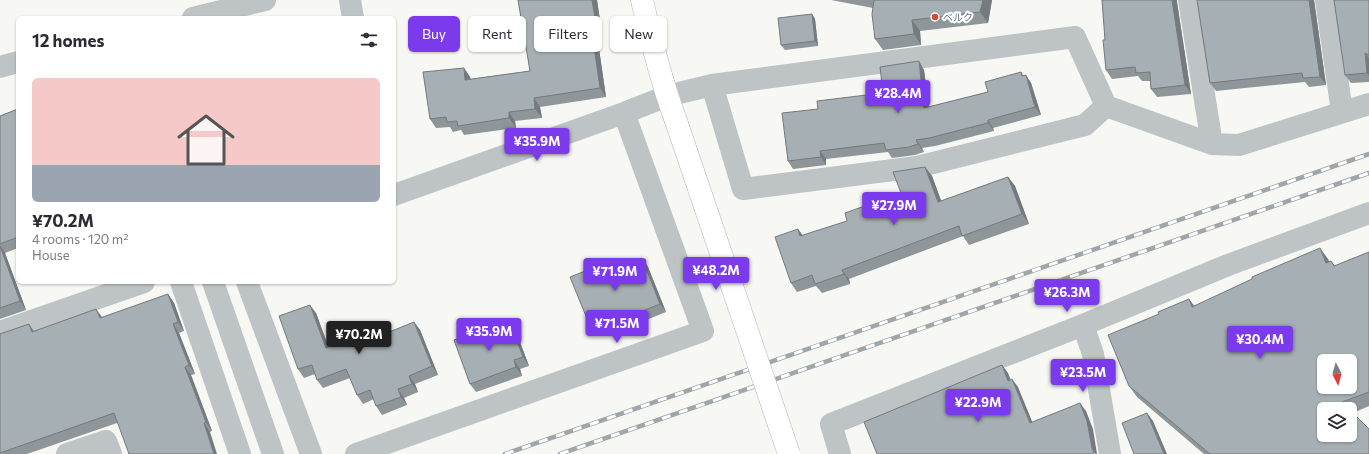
<!DOCTYPE html>
<meta charset="utf-8">
<style>
body{margin:0;font-family:Commissioner,"Noto Sans JP",sans-serif;background:#f2f2f3;color:#2b2b33;height:100vh;display:flex;flex-direction:column;font-size:15px;white-space:nowrap}
*{box-sizing:border-box;margin:0}
p{font-size:13px;color:#7c7c81}
.icon{flex:none;width:22px;height:22px;fill:none;stroke:currentColor;stroke-width:2;stroke-linecap:round;stroke-linejoin:round}
.map{position:relative;flex:1;overflow:hidden}
.drawer{position:absolute;left:16px;top:16px;width:380px;height:268px;display:flex;flex-direction:column;background:#fff;border-radius:6px;box-shadow:0 1px 3px #0004}
.drawer>*{flex:none}
.banner{position:absolute;left:408px;top:16px;width:380px;height:36px;display:flex;gap:8px}
.needle{width:26px;rotate:174deg}
.buttons{position:absolute;left:1317px;top:354px;display:grid;gap:8px}
.buttons a{display:grid;place-items:center;width:40px;height:40px;border-radius:6px;background:#fff;box-shadow:0 1px 3px #0004;font-size:20px}
.price{position:absolute;translate:-50% -34px;padding:0 9px;border-radius:4px;background:#7c3aed;color:#fff;font-size:13px;line-height:26px;filter:drop-shadow(0 1px 2px #0008)}
.price::after{content:'';position:absolute;left:50%;top:24px;width:12px;height:9px;margin-left:-6px;background:inherit;clip-path:polygon(0 0,100% 0,50% 100%)}
.price.on{background:#222;color:#fff}
ul{padding:0;list-style:none}
li{display:grid;align-content:center;gap:8px;height:212px;padding:0 16px}
li+li{border-top:1px solid #e1e1e2}
li span{display:grid;place-items:center;height:124px;border-radius:6px;color:#555}
li>.icon{margin-inline-start:auto}
span .icon{width:72px;height:72px;fill:#fffc;stroke-width:1}
li b{font-size:17px}
h2{display:flex;justify-content:space-between;align-items:center;height:48px;padding:0 16px;font-size:17px}
.chip{padding:0 14px;border-radius:6px;background:#fff;box-shadow:0 1px 3px #0004;font-size:14px;line-height:36px}
.chip.on{background:#7c3aed;color:#fff}
.map>svg:first-child{display:block}
.lines{fill:none;stroke-linecap:round;stroke-linejoin:round}
.secondary-casing{stroke:#b1b7bb;stroke-width:23}
.street{stroke:#bec3c6;stroke-width:22}
.secondary{stroke:#fff;stroke-width:22}
.rail-casing{stroke:#9ea6aa;stroke-width:4.5}
.rail{stroke:#fff;stroke-width:3;stroke-dasharray:9;stroke-linecap:butt}
.secondary-bridge-casing{stroke:#b1b7bb;stroke-width:23;stroke-linecap:butt}
.secondary-bridge{stroke:#fff;stroke-width:22}
.wall{fill:#8f969a;fill-rule:evenodd}
.shaded-wall{fill:#747a7d}
.building{fill:#a6afb3;stroke:#747a7d;fill-rule:evenodd}
.poi-dot{fill:#d84933;stroke:#fff;stroke-width:1.5}
.labels{text-anchor:middle;stroke-width:4;stroke-linejoin:round;paint-order:stroke}
.poi-label{font-size:10px;fill:#64757d;stroke:#fff;text-anchor:start}
</style>
<div class="map">
<svg width="1369" height="454" viewBox="0 0 1369 454">
<rect width="100%" height="100%" fill="#f7f7f4"/>
<g class="lines">
<g class="secondary-casing">
<path id="secondary" d="M642 0C651 40 661 80 675 118"/>
</g>
<path class="street" d="M350 0 353 18
M1189 0 1212 144
M1326 0 1342 112
M193 18 265 0
M0 67 18 62
M712 85 1075 37 1106 106
M394 195 624 113 667 96 712 85 743 189 917 167 1085 125 1106 106 1212 144 1239 145 1369 104
M181 282 240 454
M213 282 273 454
M247 282 311 454
M1083 325 1093 354 1110 454
M0 332 144 282
M67 454 106 441 111 454
M356 454 703 331 624 113
M840 454 831 424 1083 325 1228 265 1369 213"/>
<use href="#secondary" class="secondary"/>
<g class="rail-casing">
<path id="rail" d="M505 454 1369 154
M560 454 1369 173"/>
</g>
<use href="#rail" class="rail"/>
<g class="secondary-bridge-casing">
<path id="secondary-bridge" d="M675 118 789 454"/>
</g>
<use href="#secondary-bridge" class="secondary-bridge"/>
</g>
<path class="wall" d="M518 0H597L602 34 597 35 606 97 540 107 542 118 515 121 516 128 464 135 461 130 453 132 450 127 436 128 430 119 464 68 470 77 471 79 530 71Z
M831 0H992L988 23 920 31 921 45 883 50 875 39 873 8Z
M1102 0H1177V2L1191 94 1157 97 1151 89 1150 81H1142L1138 76 1112 79 1106 70 1105 40Z
M1197 0H1314L1326 85 1309 87 1305 82 1216 91 1210 83Z
M1369 0V82L1351 83 1345 75Z
M812 14 815 19 818 46 785 50 781 45Z
M924 70 929 107 988 92 1021 72 1023 75 1031 83 1041 115 993 128 994 131 935 146 922 148 924 152 915 155 892 158 888 152 826 159V165L793 169 788 161 818 109 883 93Z
M18 109V248L5 253 26 310 0 319V116Z
M925 167 932 176 941 201 1008 177 1015 186 1029 224 969 245 963 236 849 279 850 284 822 293 816 286 797 292 791 283 798 229 803 236 847 221 901 193Z
M1369 252V406L1353 413 1369 454H1204L1137 397 1129 386 1159 314 1189 299 1194 306 1328 259 1329 262 1331 261 1335 266ZM1324 409H1350V435Z
M642 258 648 267 666 312 624 329 620 324 596 335 590 326 608 262 613 270Z
M168 294 174 303 184 331 179 333 195 374 191 375 212 431 210 432 117 423 27 454H0V334L34 331 102 318Z
M316 313 328 347 379 336 414 322 420 330 438 375 415 384 418 392 404 398 407 405 382 415 376 406 374 399 363 404 357 395 350 378 323 388 317 380 315 374 304 378 298 369Z
M515 329 529 366 520 369 522 376 476 392 470 384Z"/>
<path class="shaded-wall" d="M592 0H597L602 34 596 24Z
M983 0H992L988 23 980 12Z
M1172 0H1177V2L1191 94 1185 85Z
M1309 0H1314L1326 85 1320 77Z
M812 14 815 19 818 46 815 41Z
M912 20 920 31 921 45 914 34Z
M591 25 597 35 606 97 600 88Z
M1365 53 1369 58V76L1367 73Z
M919 61 924 70 930 116 924 108Z
M464 68 470 77 472 89 465 80Z
M1026 75 1031 83 1041 115 1035 107Z
M534 98 540 107 542 118 535 109Z
M509 112 515 121 516 128 509 118Z
M988 120 993 128 994 131 988 123Z
M916 140 922 148 924 152 918 144Z
M820 151 826 159V165L821 157Z
M925 167 932 176 945 211 938 202Z
M1008 177 1015 186 1029 224 1022 214Z
M798 229 805 239 800 236Z
M0 245 5 253 26 310 20 301Z
M1320 248 1328 259 1334 274 1326 263Z
M642 258 648 267 666 312 660 304Z
M608 262 614 270 611 271Z
M842 270 849 279 850 284 844 274Z
M168 294 174 303 184 331 178 322Z
M1189 299 1197 310 1192 307Z
M310 305 316 313 332 356 326 348Z
M96 309 102 317 100 318Z
M509 320 515 329 529 366 523 357Z
M414 322 420 330 438 375 432 366Z
M29 324 35 333 32 332Z
M173 324 179 333 195 374 189 365Z
M374 329 380 337H377Z
M514 360 520 369 522 376 516 367Z
M1002 365 1008 373 1014 389 1008 381Z
M185 367 191 375 212 431 206 422Z
M409 376 415 384 418 392 412 384Z
M1012 379 1018 387 1036 431 1030 423Z
M398 389 404 398 407 405 401 397Z
M1080 403 1086 411 1093 429 1097 454H1095L1092 448Z
M1147 413 1153 421 1167 454H1164Z
M204 423 210 432 217 454H214Z"/>
<path class="building" d="M518 0H592L596 24 591 25 600 88 534 98 535 109 509 112V118L458 126 457 121 447 122 446 117 430 119 423 72 464 68 465 80 530 71Z
M874 0H983L980 12 912 20 914 34 875 39 872 14Z
M1102 0H1172L1185 85 1151 89 1150 72 1136 73 1135 67 1106 70 1103 40H1105Z
M1197 0H1309L1320 77 1303 78 1302 73 1210 83Z
M1334 0H1369V55L1365 53 1367 73 1345 75Z
M812 14 815 41 781 45 778 18Z
M919 61 924 108 988 92 985 82 1021 72 1022 76 1026 75 1035 107 988 120V123L929 138 916 140 918 144 909 147 886 150 884 143 820 151 821 157 788 161 782 113 818 109 817 101 883 93 880 67Z
M18 109V237L0 244V116Z
M925 167 938 202 1008 177 1022 214 962 236 959 226 842 270 844 274 815 284 812 275 791 283 775 237 798 229 800 236 847 221 845 213 901 193 893 172Z
M0 246 20 301 0 308Z
M1320 248 1326 263 1331 261 1334 266 1369 252V392L1342 402 1349 409H1324V435H1350V410L1369 429V454H1210L1129 386 1108 335 1159 314 1158 312 1189 299 1192 307 1252 279V277ZM1324 361H1350V387H1324Z
M642 258 660 304 618 321 616 316 590 326 570 277 608 262 611 271Z
M168 294 178 322 173 324 189 365 185 367 206 422 204 423 214 454H129L114 413 0 453V334L29 324 32 332 96 309 100 318Z
M310 305 326 348 374 329 377 337 414 322 432 366 409 376 412 384 398 389 401 397 376 406 370 390 357 395 346 369 317 380 312 365 298 369 279 316Z
M509 320 523 357 514 360 516 367 470 384 454 340Z
M1002 365 1008 381 1012 379 1030 423 1080 403 1087 421 1092 448 1094 453 1092 454H877L864 422Z
M1147 413 1164 454H1134L1122 423Z"/>
<circle class="poi-dot" cx="935" cy="17" r="4"/>
<g class="labels">
<g class="poi-label">
<text x="943" y="21">ベルク</text>
</g>
</g>
</svg>
<div class="buttons">
<a><svg class="needle" viewBox="-14 -14 28 28"><path d="M0-13l5 13h-10z" fill="#e53935"/><path d="M0 13l5-13h-10z" fill="#7c7c81"/></svg></a>
<a><svg class="icon" aria-label="layers" viewBox="0 0 24 24"><path d="M12 4l9 5-9 5-9-5zM3 14l9 5 9-5"/></svg></a>
</div>
<b class="price" style="left:898px;top:114px">¥28.4M</b>
<b class="price" style="left:537px;top:162px">¥35.9M</b>
<b class="price" style="left:894px;top:226px">¥27.9M</b>
<b class="price" style="left:716px;top:291px">¥48.2M</b>
<b class="price" style="left:615px;top:292px">¥71.9M</b>
<b class="price" style="left:1067px;top:313px">¥26.3M</b>
<b class="price" style="left:617px;top:344px">¥71.5M</b>
<b class="price" style="left:489px;top:352px">¥35.9M</b>
<b class="price on" style="left:359px;top:355px">¥70.2M</b>
<b class="price" style="left:1260px;top:360px">¥30.4M</b>
<b class="price" style="left:1083px;top:393px">¥23.5M</b>
<b class="price" style="left:978px;top:423px">¥22.9M</b>
<div class="banner">
<a class="chip on">Buy</a>
<a class="chip">Rent</a>
<a class="chip">Filters</a>
<a class="chip">New</a>
</div>
<section class="drawer">
<h2>12 homes<svg class="icon" aria-label="filters" viewBox="0 0 24 24"><path d="M4 7h16M4 17h16"/><circle cx="9" cy="7" r="2"/><circle cx="15" cy="17" r="2"/></svg></h2>
<ul>
<li><span style="background:linear-gradient(#f6c9c9 70%,#9aa5b1 0)"><svg class="icon" aria-label="home" viewBox="0 0 24 24"><path d="M3 11l9-7 9 7M6 9v11h12V9"/></svg></span><div><b>¥70.2M</b><p>4 rooms · 120 m²</p><p>House</p></div></li>
</ul>
</section>
</div>
